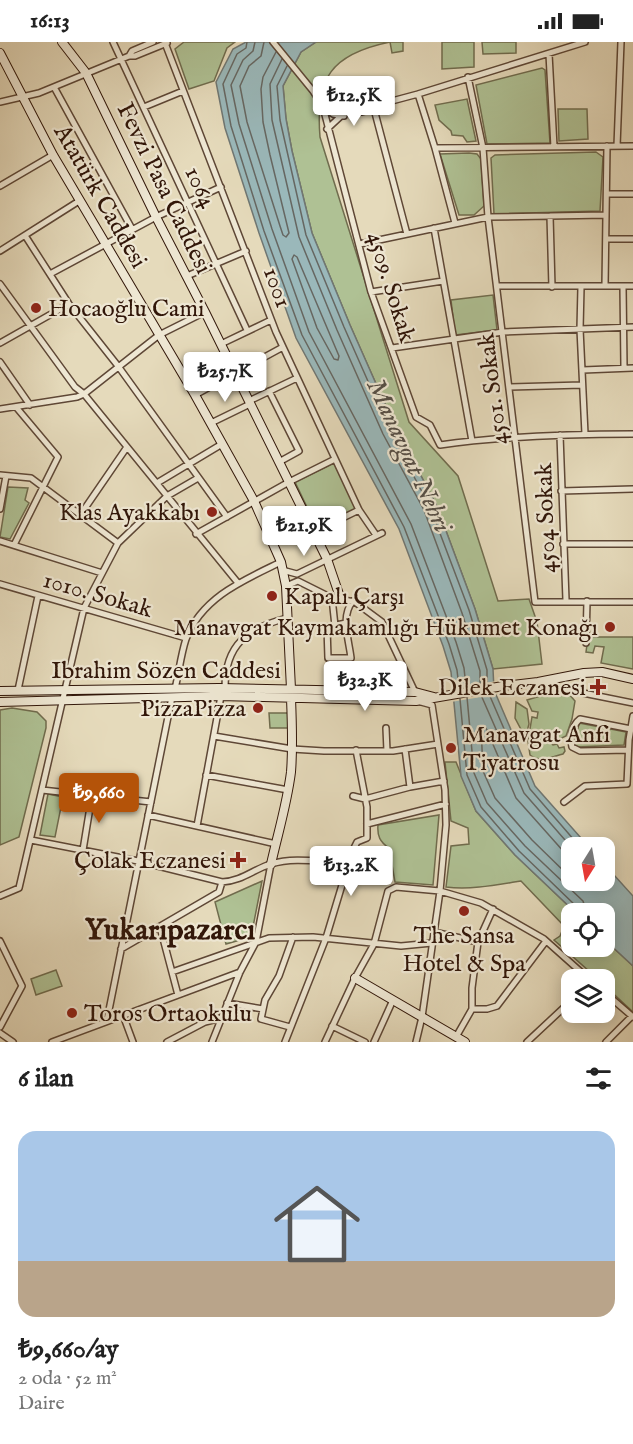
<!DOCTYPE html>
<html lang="tr">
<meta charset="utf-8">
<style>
body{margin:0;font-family:"IM FELL English",serif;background:#f6f6f6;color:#222;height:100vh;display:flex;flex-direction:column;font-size:22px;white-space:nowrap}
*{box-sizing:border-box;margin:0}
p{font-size:20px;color:#767676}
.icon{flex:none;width:33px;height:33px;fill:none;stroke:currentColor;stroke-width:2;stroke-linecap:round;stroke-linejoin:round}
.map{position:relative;height:1000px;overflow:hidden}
.drawer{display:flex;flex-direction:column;background:#fff;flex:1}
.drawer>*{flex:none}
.needle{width:39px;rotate:191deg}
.buttons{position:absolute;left:561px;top:795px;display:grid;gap:12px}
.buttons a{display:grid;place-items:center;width:54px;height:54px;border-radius:12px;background:#fff;box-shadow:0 3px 15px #0003;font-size:30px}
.price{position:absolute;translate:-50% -51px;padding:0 14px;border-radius:6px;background:#fff;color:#222;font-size:20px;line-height:39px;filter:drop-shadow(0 2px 3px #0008)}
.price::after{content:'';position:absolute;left:50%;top:36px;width:18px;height:14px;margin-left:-9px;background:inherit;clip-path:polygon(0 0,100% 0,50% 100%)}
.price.current{background:#b45309;color:#fff}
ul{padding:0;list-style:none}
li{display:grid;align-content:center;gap:12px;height:318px;padding:0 18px}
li+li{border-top:2px solid #e0e0e0}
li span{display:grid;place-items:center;height:186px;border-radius:18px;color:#555}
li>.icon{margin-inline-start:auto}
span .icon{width:108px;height:108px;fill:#fffc;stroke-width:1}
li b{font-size:26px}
h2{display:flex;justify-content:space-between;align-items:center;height:72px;padding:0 18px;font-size:26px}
.status{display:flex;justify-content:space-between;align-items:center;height:42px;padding:0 30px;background:#fff;direction:ltr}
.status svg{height:16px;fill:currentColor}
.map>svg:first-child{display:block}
.green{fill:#afc194;stroke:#706c4e;stroke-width:1.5}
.water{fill:#9ab8ba;stroke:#707773;stroke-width:1.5}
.pier{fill:#e5dabb}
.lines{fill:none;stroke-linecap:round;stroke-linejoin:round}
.shore{stroke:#666762;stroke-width:1.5}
.street-casing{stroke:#5e4736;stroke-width:8}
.secondary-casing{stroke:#311609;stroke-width:10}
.street{stroke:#eee7d3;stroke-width:5}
.secondary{stroke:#eee7d3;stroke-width:8}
.poi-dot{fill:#8f2418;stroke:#eee7d3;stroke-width:2}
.labels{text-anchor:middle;stroke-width:4.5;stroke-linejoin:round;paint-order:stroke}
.street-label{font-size:24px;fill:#311609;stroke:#eee7d3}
.poi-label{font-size:24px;fill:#311609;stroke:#eee7d3;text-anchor:end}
.water-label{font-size:26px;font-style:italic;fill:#564f47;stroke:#eee7d3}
.district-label{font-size:30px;font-weight:bold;fill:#311609;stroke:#eee7d3}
</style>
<div class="status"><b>16:13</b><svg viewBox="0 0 49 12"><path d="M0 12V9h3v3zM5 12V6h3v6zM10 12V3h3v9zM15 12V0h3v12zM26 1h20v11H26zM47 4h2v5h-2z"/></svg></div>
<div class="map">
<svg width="633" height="1000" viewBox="0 0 633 1000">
<rect width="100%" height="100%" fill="#e5dabb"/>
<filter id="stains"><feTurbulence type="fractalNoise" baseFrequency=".00333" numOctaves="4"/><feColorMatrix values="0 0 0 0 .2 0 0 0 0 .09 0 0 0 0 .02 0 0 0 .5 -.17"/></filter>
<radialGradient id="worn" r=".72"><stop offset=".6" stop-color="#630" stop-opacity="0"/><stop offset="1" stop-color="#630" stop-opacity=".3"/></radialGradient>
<path class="green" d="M184 0H235L227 6 214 39 189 47 175 7Z
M316 0H403V9L392 11 390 0C331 12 315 36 320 95L409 380 458 434 498 559 529 557 537 580 542 622 493 627 475 567 436 462 396 387 350 283 312 191 292 109 286 77 283 44 301 10Z
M442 0H474V25L442 27Z
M482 0H516V11L483 12Z
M542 26 545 28 550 101 487 102 476 43Z
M467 57 476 99 467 100 463 94 452 93 451 89 439 78 435 63Z
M558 67H587L588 97 559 99Z
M596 110 603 115 600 169 494 172 491 116 495 113Z
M469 111 477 112 481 117 484 164 474 173H459L440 112Z
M493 253 497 288 455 293 451 258Z
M334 421 356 467 317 486 295 440Z
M8 445 28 446 25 458 29 461 10 497 0 495Z
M588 595H633V627L601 621 604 605 595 604 593 611 586 610Z
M557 649 567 650 575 659 572 677 566 694 551 701 553 703 557 702 559 706 564 705 565 709 563 712C551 715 541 721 530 713L528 699 532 675 537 676 538 670 532 669 527 658Z
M516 660 527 667 529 682 526 693H524L515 676Z
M12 666 37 670 46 679V686L19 795 0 803V668Z
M269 671H288V686H270Z
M579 681 626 690 624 703 577 705 575 702Z
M445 720H456L476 769 515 813 576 871 572 872V904H604L605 898 633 924V970L605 944 604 938 598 937 554 898 560 894 564 884 521 839C496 843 471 848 446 845L451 804 469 802 468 786 451 779Z
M48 752 63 755 55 795 40 793Z
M439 773 433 843 395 840 389 806C380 800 377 794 378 783Z
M262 839 251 895 226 902 215 860Z
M56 928 62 944 36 953 31 937Z"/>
<path class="water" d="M246 0H316L301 10 283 44 286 77 292 109 312 191 350 283 396 387 436 462 475 567 493 627 494 648 535 744 589 805 572 806V838H604L605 823 633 854V924L605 898 604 872 576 871 515 813 476 769 461 734 451 630 443 604 399 487 296 296 259 191 225 86 216 40 233 7Z"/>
<path class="pier" d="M496 639 499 652 451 660 450 648Z"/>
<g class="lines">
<path class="shore" d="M247 0 246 6 237 12 223 42 231 84 264 189 302 293 404 485 449 602 457 628 459 646
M255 0 253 9 243 18 231 43 239 82 272 187 309 290 411 482 456 600 464 626 466 645
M264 0 261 14 249 24 240 44 247 80 280 184 283 193 286 195 289 191 270 113 263 80 261 47 263 35 276 10
M282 17 270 42 272 78 299 195 337 288 383 392 424 468 462 571 480 629V643
M287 24 277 44 280 78 306 193 344 285 390 389 430 465 469 568 487 628V641
M294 213 297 215 339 314 338 318 334 317 317 286 292 217Z
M489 652 530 747 581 806
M481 653 524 751 572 806
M467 655 474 731 487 761 525 804 583 859 587 872
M460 657 467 733 481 765 519 809 577 865 579 872
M572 819 516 756 486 686 481 684 483 729 495 756 532 798 572 837"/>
<g class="street-casing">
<path id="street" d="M113 0 247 288
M273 0 313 49 323 65 333 72 344 74
M165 1 276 290 359 468 376 493
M549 12 554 105
M129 14 132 9 153 0
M468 35 483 106 488 175 535 560H633
M54 45 132 187
M418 52 435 106 455 181
M319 57 334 68 347 71 418 52 585 0
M0 60 39 51 129 14H135L167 1
M144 65 183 49
M323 65 371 250 416 375 430 383 440 403C504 394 568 392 633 392
M374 67 407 192
M362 70 387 63
M327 87 341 74
M617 104 621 0
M435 106 633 104
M0 144 53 113
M607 152H633
M550 174 552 245
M434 186 472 399
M26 195 69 262 118 324 227 475
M606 197H633
M360 202 488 175 606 173
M0 209 79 159
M50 232 156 175 221 145
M187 234 246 209
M0 242 75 345 84 352 238 541
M498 244H633
M605 244 607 104
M581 245 580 287 585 392
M623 245 624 325
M371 250 443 239
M0 301 69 262
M221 302 271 278
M392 306 503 290 633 285
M0 320 30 363
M583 328 633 326
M510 345 582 343
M269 349 299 409 279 420
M195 353 283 305
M249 359 297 336
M0 367 77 355 84 352 159 293 205 270
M211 381 250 362
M560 393 566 558
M0 433 31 436 118 501
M157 441 222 402
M561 449 633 447
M0 467 6 434
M81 472 127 405
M314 490 359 468
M196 492 289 440 335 417
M0 499 102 531
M563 502H633
M14 503 58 415 16 365
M282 528 297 532 382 491
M0 542 186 596
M286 544 298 539 332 556 355 560 382 580 415 650
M332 556 335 584
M346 581 327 585 328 616H351C349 598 340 574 353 559
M586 601 587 559
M225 646C225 602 248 586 287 576
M175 647C179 630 181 612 186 597 202 555 244 538 281 520
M18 648 38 554
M583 651 633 661
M386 686 387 709
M214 694 292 707 324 709H393L438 702
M405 707 410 745
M628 708 580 709 572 705C570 696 572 683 580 677L631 687
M206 733 288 748
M627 742 629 698 633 674
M42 748 151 760
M353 754 365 757 410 745 444 739
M564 760 585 744 627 742
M148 773 276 802
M367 782 446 762
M197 784 221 654
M31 798 138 819 222 840
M83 808 92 753
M0 854 19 846 84 566 118 501 167 454 198 436
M160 885 178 953
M434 890 478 900 493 867
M0 899 22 944 0 985
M121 907 219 850 222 840C242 839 254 827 271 822 296 814 323 821 348 821
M172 930 269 896 313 895 401 904 432 901
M604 950 633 975
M227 961 263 967
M472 967H487L497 964 546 899
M123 973 133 1000
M107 978 172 655
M332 984 365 1000
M290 985 261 977 265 958 279 934 293 895
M0 991 13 1000
M456 995 472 967V946L478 900
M52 1000 240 930
M167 1000 205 980 221 976
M212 1000 240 930 256 900 271 822
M285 1000 326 896 352 810 357 800 367 796V765L356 708
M325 1000 355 936 374 902 388 849 396 845 440 849 481 861 544 897 590 938
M374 1000 393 958
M416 1000 422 975 440 849 446 783 445 748 432 663 421 660
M527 1000 572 958
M606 1000 632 974"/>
</g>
<g class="secondary-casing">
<path id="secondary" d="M62 0 86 31 155 173 205 270 327 517 341 558
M0 11 53 113 195 353 254 459 281 520 286 544 291 647
M0 649 219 646 415 650 434 655
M0 660 221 654 416 659 503 644 538 640 584 631 602 630 633 637
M271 822C278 791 287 762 291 730 293 705 292 681 291 656
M355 936 465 1000"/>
</g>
<use href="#street" class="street"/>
<use href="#secondary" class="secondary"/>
</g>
<g class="poi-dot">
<circle cx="36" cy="266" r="6"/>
<circle cx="212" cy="470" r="6"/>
<circle cx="272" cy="554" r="6"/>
<circle cx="610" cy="585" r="6"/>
<path d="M595 636h6v6h6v6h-6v6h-6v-6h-6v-6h6z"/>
<circle cx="258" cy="666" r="6"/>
<circle cx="451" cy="706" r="6"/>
<path d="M235 809h6v6h6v6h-6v6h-6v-6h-6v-6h6z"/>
<circle cx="464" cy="869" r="6"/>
<circle cx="72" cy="971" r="6"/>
</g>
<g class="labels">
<g class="street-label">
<text transform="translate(201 145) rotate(65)" y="8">1064</text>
<text transform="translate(165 146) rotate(64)" y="8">Fevzi Pasa Caddesi</text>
<text transform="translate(101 154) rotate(60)" y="8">Atatürk Caddesi</text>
<text transform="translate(278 245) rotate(70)" y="8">1001</text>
<text transform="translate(392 245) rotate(73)" y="8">4509. Sokak</text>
<text transform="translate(492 347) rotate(-97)" y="8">4501. Sokak</text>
<text transform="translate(545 476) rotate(-92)" y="8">4504 Sokak</text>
<text transform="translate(98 552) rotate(16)" y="8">1010. Sokak</text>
<text x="166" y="636">Ibrahim Sözen Caddesi</text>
</g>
<g class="poi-label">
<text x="48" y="274" text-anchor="start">Hocaoğlu Cami</text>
<text x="200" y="478">Klas Ayakkabı</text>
<text x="284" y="562" text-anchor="start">Kapalı Çarşı</text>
<text x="598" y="593">Manavgat Kaymakamlığı Hükumet Konağı</text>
<text x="586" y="653">Dilek Eczanesi</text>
<text x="246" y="674">PizzaPizza</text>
<text x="463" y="700" text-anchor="start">Manavgat Anfi<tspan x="463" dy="28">Tiyatrosu</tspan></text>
<text x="226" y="826">Çolak Eczanesi</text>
<text x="464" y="901" text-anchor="middle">The Sansa<tspan x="464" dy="28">Hotel &amp; Spa</tspan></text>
<text x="84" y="979" text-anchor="start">Toros Ortaokulu</text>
</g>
<g class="water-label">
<text transform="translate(410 413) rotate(65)" y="9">Manavgat Nehri</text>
</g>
<g class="district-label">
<text x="170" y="897">Yukarıpazarcı</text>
</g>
</g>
<rect width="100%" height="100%" filter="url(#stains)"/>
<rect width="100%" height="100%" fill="url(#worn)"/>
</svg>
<div class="buttons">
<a><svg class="needle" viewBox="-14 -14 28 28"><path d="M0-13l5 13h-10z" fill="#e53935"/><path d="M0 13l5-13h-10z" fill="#767676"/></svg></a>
<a><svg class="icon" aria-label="locate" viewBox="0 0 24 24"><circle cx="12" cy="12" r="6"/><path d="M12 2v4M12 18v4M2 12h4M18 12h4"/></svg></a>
<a><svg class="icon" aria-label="layers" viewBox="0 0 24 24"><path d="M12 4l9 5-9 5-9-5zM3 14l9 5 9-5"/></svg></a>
</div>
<b class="price" style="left:354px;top:85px">₺12.5K</b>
<b class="price" style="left:225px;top:361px">₺25.7K</b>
<b class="price" style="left:304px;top:515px">₺21.9K</b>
<b class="price" style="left:365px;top:670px">₺32.3K</b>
<b class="price current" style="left:99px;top:782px">₺9,660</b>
<b class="price" style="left:351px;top:855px">₺13.2K</b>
</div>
<section class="drawer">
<h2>6 ilan<svg class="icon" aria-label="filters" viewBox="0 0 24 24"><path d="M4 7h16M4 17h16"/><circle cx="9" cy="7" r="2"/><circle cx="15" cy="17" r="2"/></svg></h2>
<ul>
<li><span style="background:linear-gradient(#a9c7e8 70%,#b9a48a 0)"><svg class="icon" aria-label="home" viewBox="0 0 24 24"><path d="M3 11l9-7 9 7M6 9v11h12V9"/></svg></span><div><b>₺9,660/ay</b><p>2 oda · 52 m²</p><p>Daire</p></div></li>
</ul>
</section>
